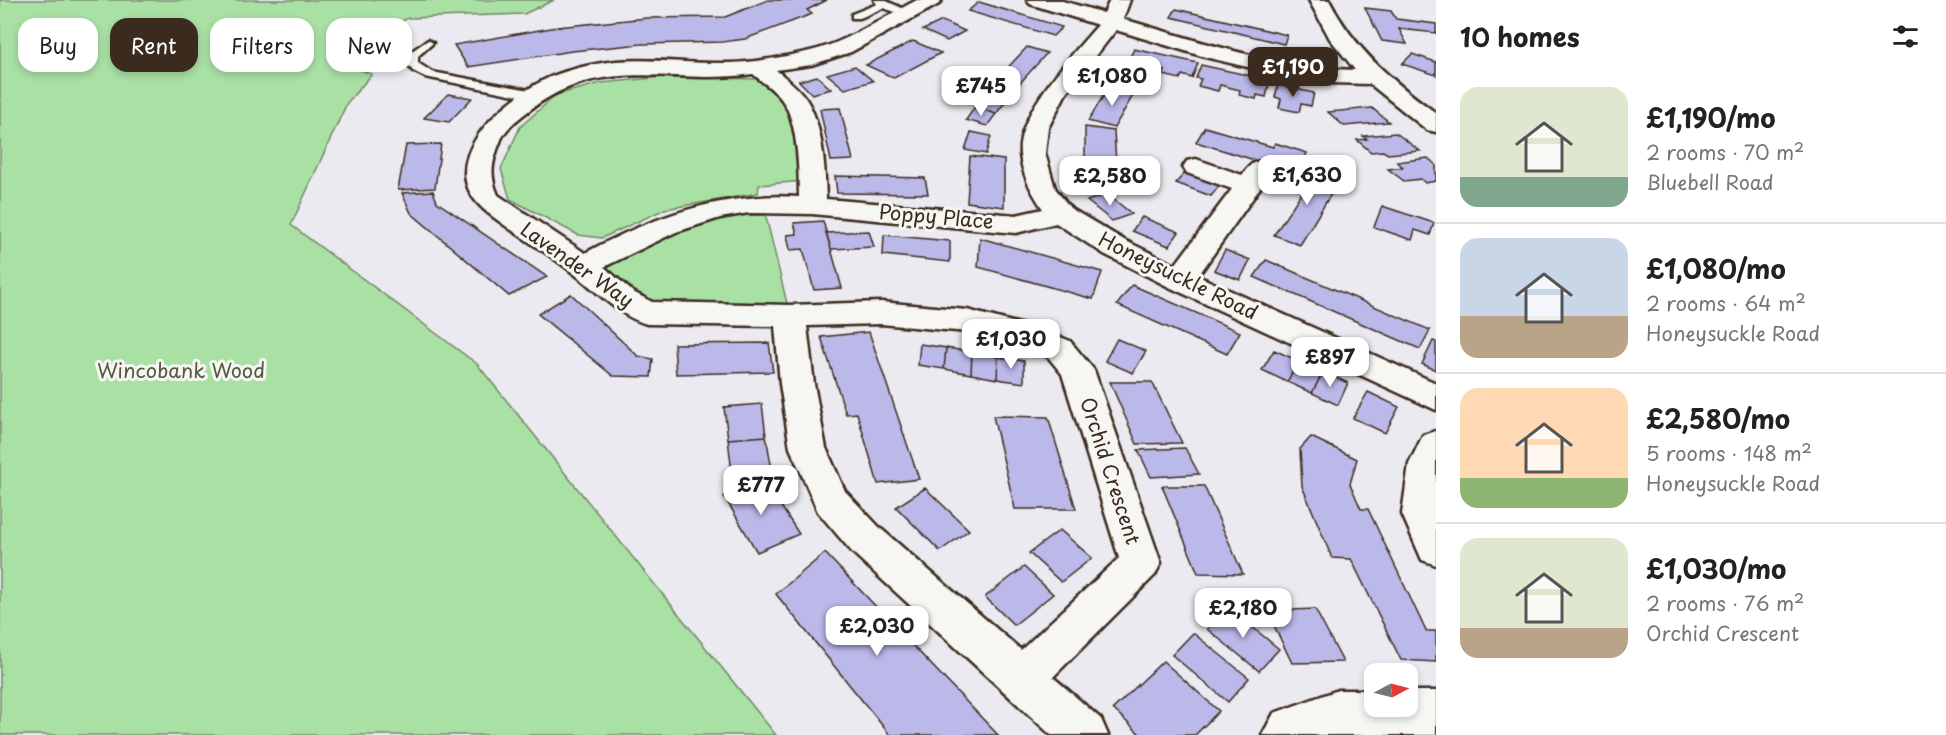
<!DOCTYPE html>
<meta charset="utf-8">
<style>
body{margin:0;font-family:"Playpen Sans",sans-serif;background:#f2f2f2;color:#222;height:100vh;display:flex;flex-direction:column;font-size:22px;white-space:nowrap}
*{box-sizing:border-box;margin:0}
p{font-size:20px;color:#767676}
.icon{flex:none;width:33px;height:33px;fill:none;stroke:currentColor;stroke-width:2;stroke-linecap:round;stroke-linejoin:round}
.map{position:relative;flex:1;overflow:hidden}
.drawer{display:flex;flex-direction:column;background:#fff;width:510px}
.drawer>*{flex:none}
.guide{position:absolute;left:18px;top:18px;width:570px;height:54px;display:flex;gap:12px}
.needle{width:39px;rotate:83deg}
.tools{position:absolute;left:1364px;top:663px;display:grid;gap:12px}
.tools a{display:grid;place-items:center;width:54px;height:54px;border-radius:12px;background:#fff;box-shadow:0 3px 9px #0003;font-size:30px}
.price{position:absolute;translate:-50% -51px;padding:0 14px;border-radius:12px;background:#fff;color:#222;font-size:20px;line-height:39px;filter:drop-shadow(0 2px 3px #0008)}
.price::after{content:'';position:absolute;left:50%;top:36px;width:18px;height:14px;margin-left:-9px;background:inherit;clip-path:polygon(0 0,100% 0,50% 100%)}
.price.on{background:#3b2a1e;color:#fff}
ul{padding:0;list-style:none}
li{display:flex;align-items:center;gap:18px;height:150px;padding:0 24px}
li+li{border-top:2px solid #e0e0e0}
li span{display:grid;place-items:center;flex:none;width:168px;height:120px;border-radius:18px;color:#555}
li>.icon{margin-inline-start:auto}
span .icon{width:72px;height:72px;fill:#fffc;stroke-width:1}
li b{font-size:26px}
h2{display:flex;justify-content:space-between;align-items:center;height:72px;padding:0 24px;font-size:26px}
.pill{padding:0 21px;border-radius:18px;background:#fff;box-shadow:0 3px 9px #0003;font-size:21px;line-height:54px}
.pill.on{background:#3b2a1e;color:#fff}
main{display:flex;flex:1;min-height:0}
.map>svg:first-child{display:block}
.green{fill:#a9e1a5;stroke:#728662;stroke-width:1.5}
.building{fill:#bbb9ea;stroke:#3b2a1e;stroke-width:1.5}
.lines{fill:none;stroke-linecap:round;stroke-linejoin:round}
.service-casing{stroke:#3b2a1e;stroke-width:5}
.minor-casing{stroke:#3b2a1e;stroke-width:5}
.service{fill:#f6f6f2;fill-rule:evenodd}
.minor{fill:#f6f6f2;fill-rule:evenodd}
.labels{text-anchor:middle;stroke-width:6;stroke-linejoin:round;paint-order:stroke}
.street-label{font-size:20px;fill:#3b2a1e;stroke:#f6f6f2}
.park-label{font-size:20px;fill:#565840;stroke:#f6f6f2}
</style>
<main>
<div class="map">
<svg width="1436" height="735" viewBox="0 0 1436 735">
<rect width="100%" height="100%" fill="#eaeaf0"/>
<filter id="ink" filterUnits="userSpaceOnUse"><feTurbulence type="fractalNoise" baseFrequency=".0167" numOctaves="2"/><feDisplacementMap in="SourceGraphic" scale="12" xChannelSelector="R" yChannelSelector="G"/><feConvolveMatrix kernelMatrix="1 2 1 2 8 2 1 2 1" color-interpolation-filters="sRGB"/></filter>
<g filter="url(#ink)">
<path class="green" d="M0 0H554L524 14 408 18 369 38 345 65 372 74 347 103 291 225 477 364 776 735H0Z
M664 77 757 79 775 90 793 110 802 181 759 185 758 193 665 209 602 238 578 235 510 199 501 169 520 127 556 95 601 83Z
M763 204 790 316 647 313 584 266 633 238Z"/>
<path class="building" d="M768 0H827L807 10 812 14 745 39 722 42 642 44 572 51 468 67 454 45 557 27 647 18 725 17Z
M979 2 1062 27 1053 36 968 11Z
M1365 8 1391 11 1396 19 1436 24V33L1399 29 1407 44 1382 41Z
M1176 9 1287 35 1284 44 1171 17Z
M942 21 965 31 947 41 923 30Z
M913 41 941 53 894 78 866 65Z
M1027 47 1047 53 1020 83 999 77Z
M1134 49 1198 63 1192 78 1182 75 1180 79 1163 75 1165 71 1151 68 1150 71 1131 67 1134 60 1129 59Z
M1412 54 1436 62V75L1402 64Z
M1201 65 1270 80 1266 97 1257 95 1256 99 1239 95 1240 90 1220 85 1218 91 1198 86 1201 79 1196 78Z
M855 66 873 81 845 89 827 74Z
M817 76 831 89 812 94 799 81Z
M993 85 1013 90 1005 102 984 96Z
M1110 85 1135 92 1114 128 1088 121Z
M1278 85 1314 93 1311 106 1301 104 1299 112 1279 108 1281 99 1275 97Z
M448 94 472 98 449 122 424 118Z
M984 96 1005 102 996 114 975 107Z
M975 107 996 114 987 126 966 120Z
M840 108 853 160 831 161 820 109Z
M1372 108 1389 122 1344 126 1328 112Z
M1085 127 1114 131 1117 180 1085 175Z
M1205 127 1273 147 1275 143 1307 153 1301 167 1264 156 1261 162 1196 142Z
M971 132 991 136 986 154 965 150Z
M1396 133 1420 151 1388 154 1383 151 1371 152 1357 140 1367 139 1363 136Z
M441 144 435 188 398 190 406 145Z
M970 156 1004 160V207L967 202Z
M1428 158 1436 165V181L1425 183 1421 179 1404 181 1388 169 1403 167 1397 162Z
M1304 168 1339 181 1300 245 1274 235 1308 183 1297 179Z
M1185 173 1219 186 1211 196 1176 183Z
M835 176 925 178 928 194 837 193Z
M433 191 437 202 547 277 509 296 411 213 402 193Z
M1107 194 1132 214 1112 221 1087 201Z
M1382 206 1434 223 1430 235 1415 230 1412 240 1374 227Z
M1142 217 1179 232 1169 246 1132 231Z
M823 221 831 249 842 288 814 290 803 249 790 250 787 235 797 234 794 223Z
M869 231 874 247 831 249 826 233Z
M884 235 950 241V262L883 255Z
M980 238 1102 272 1093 299 978 267Z
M1225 250 1250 260 1240 280 1214 270Z
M1266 260 1430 330 1420 349 1254 277Z
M1132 285 1240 332 1227 354 1117 305Z
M571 294 638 356 653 359 651 377 613 376 538 314Z
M869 332 919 479 878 484 857 413 846 414 821 337Z
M1117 339 1146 351 1133 373 1105 361Z
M1433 341 1436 342V370L1422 364Z
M769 343 773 372 676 374 674 344Z
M920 344 946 348 944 369 918 365Z
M946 348 972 352 971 374 944 369Z
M1274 350 1299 361 1287 382 1262 370Z
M972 352 998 357 997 379 971 374Z
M998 357 1024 361V383L997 379Z
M1299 361 1323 372 1312 393 1287 382Z
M1323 372 1348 383 1338 405 1312 393Z
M1110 382H1152L1182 443 1137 444Z
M1368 392 1399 407 1385 433 1353 418Z
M762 404 766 436 728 439 724 407Z
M993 416 1048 417 1076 509H1015Z
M766 436 772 470 732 473 728 439Z
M1311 437 1357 459 1350 484 1361 509H1368L1426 631H1436V662L1401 660 1351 559 1332 558 1302 486 1300 449Z
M1185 448 1199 474 1151 477 1138 450Z
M764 480 799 534 757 552 724 496Z
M1162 486H1204L1243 574 1198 573Z
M925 488 969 530 940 551 896 507Z
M1060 530 1092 558 1061 582 1029 553Z
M825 553 998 735H890L776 594Z
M1024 567 1053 594 1014 625 985 597Z
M1229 608 1279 649 1259 671 1207 629Z
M1315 609 1343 662 1292 663 1267 611Z
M1193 633 1249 678 1228 702 1172 655Z
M1163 661 1219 711 1195 735H1141L1113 709Z"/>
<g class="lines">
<g class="service-casing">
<path id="service" d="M874 0H884L913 13 908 16 883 8 860 18H852V14L877 4Z
M428 40 433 43 418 56V63L432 72 535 91 541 95 535 99 425 77 413 71 406 63 409 53Z"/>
</g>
<g class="minor-casing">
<path id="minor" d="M917 0H942L939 4 851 52 811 65 776 70C787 79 798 87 806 99 823 125 825 168 826 199L1016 215 1043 209C1032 193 1022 175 1020 154 1016 114 1073 54 1098 25L1030 4 1027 0H1059L1104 13 1110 0H1130L1123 19C1199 41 1276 68 1355 70L1330 39 1309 0H1329C1354 49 1392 81 1436 113V132L1427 130 1370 84 1330 83 1298 79 1205 57 1116 30 1065 95 1048 128 1045 153 1055 188 1070 208 1124 240 1175 265 1232 189 1187 173 1183 167 1187 161 1196 159 1242 175C1251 163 1255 159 1270 162L1274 168 1198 276 1436 383V410L1169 287 1104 254 1056 223 1016 233 812 214 749 213 720 218 676 232 604 267 633 292 652 302 790 305 881 302 967 310 1046 331 1070 341 1094 370 1161 563 1155 575 1053 677 1101 719 1108 735H1051L852 552 818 512 790 448 780 384 775 326 647 324C616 315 598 291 573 273 546 251 515 234 488 213 429 167 497 105 542 81 563 70 592 64 616 61 653 58 692 64 729 63 754 63 782 57 806 52 845 44 882 18 917 0ZM753 74C763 83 777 91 784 103 798 125 799 171 799 197 722 192 652 217 585 253L498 195C489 175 492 162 500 142 505 128 518 119 531 109 604 54 671 86 753 74ZM881 324 967 332 1025 348 1048 357 1062 374 1119 558 1021 650 880 528 845 491 826 448 814 384 807 326Z
M1436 431V565L1422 560 1402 514 1409 464 1423 435Z
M1338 690H1374V706H1407V691H1436V735H1262L1274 713Z"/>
</g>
<use href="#service" class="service"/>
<use href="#minor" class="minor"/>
</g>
</g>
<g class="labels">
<g class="street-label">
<text transform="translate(936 217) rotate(5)" y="7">Poppy Place</text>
<text transform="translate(577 265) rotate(35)" y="7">Lavender Way</text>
<text transform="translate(1178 276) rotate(26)" y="7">Honeysuckle Road</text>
<text transform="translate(1110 471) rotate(72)" y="7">Orchid Crescent</text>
</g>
<g class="park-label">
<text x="181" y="378">Wincobank Wood</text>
</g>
</g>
</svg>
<div class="tools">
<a><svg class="needle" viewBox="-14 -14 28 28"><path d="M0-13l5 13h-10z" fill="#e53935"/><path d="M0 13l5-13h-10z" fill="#767676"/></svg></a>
</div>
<b class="price on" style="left:1293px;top:98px">£1,190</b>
<b class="price" style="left:1112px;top:107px">£1,080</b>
<b class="price" style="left:981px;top:117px">£745</b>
<b class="price" style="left:1307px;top:206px">£1,630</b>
<b class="price" style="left:1110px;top:207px">£2,580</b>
<b class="price" style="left:1011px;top:370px">£1,030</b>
<b class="price" style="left:1330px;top:388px">£897</b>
<b class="price" style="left:761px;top:516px">£777</b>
<b class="price" style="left:1243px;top:639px">£2,180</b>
<b class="price" style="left:877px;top:657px">£2,030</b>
<div class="guide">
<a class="pill">Buy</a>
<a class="pill on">Rent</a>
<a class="pill">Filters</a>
<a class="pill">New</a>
</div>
</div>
<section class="drawer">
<h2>10 homes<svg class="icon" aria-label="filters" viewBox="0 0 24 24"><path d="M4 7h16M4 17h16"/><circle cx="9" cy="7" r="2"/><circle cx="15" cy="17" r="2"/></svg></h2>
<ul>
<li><span style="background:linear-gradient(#dfe7d0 75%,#7fa58c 0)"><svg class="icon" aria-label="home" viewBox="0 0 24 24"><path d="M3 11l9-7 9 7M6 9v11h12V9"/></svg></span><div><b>£1,190/mo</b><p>2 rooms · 70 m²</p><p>Bluebell Road</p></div></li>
<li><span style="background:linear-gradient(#c9d6e8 65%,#b9a48a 0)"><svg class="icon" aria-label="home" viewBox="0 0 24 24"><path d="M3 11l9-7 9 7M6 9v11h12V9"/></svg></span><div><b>£1,080/mo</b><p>2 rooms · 64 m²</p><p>Honeysuckle Road</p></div></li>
<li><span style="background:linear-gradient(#ffd9b3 75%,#8fb573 0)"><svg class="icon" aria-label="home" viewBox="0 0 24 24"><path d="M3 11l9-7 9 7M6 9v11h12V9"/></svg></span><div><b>£2,580/mo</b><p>5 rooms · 148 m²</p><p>Honeysuckle Road</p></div></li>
<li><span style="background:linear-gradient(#dfe7d0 75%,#b9a48a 0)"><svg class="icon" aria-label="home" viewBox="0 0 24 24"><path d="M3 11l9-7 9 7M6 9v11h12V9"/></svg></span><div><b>£1,030/mo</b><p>2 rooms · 76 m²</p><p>Orchid Crescent</p></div></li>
</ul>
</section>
</main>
